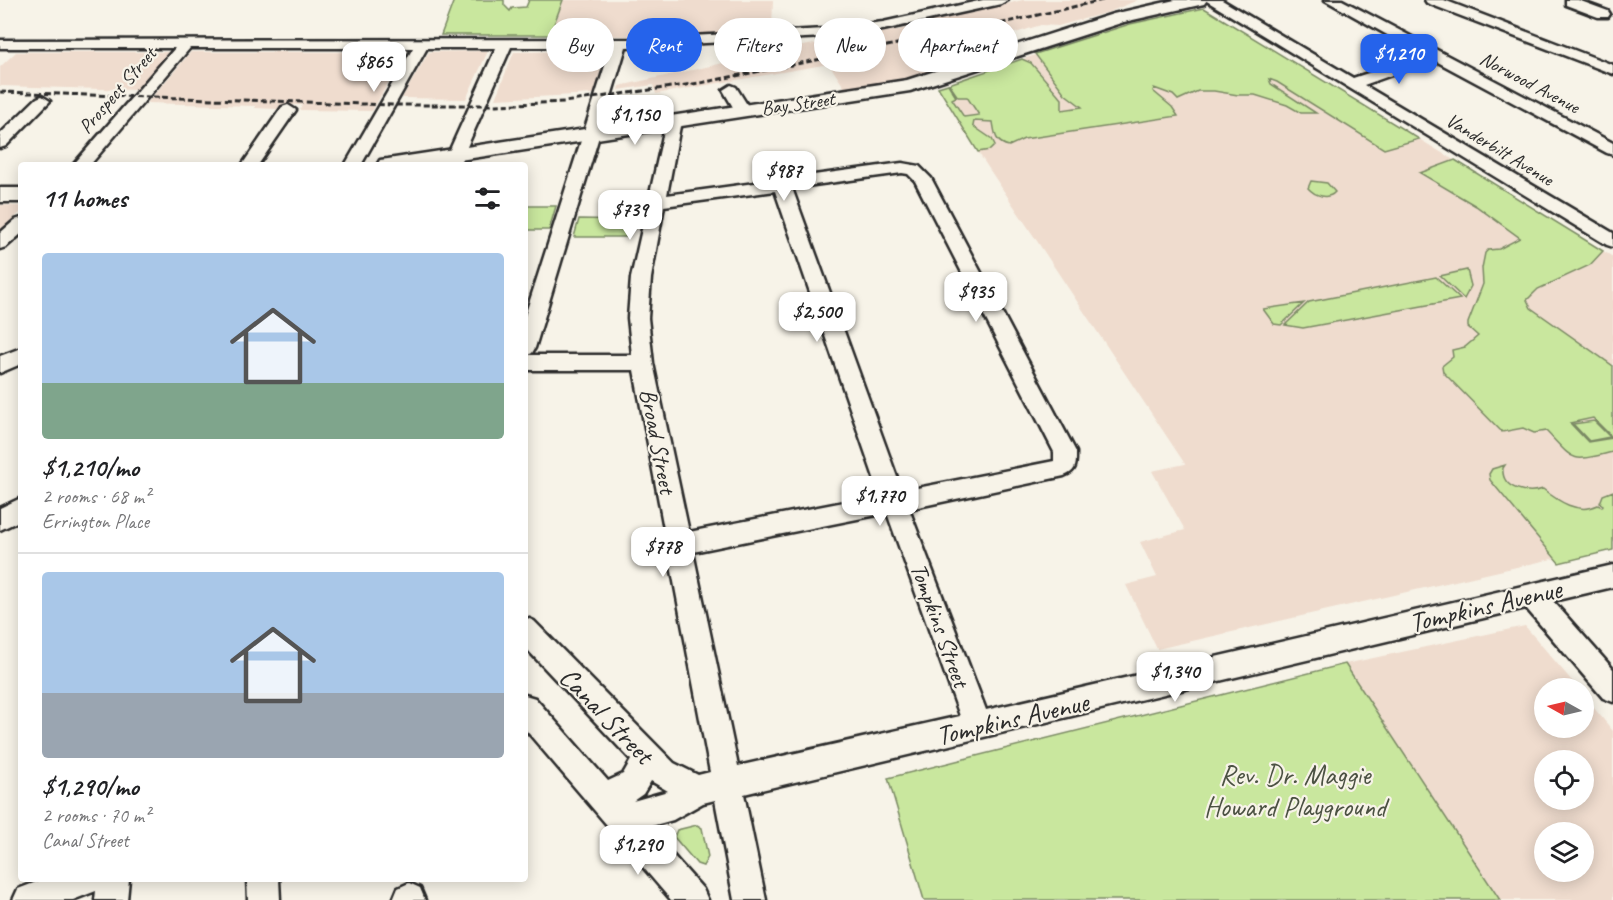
<!DOCTYPE html>
<meta charset="utf-8">
<style>
body{margin:0;font-family:Caveat,sans-serif;background:#f6f6f6;color:#202124;height:100vh;display:flex;flex-direction:column;font-size:22px;white-space:nowrap}
*{box-sizing:border-box;margin:0}
p{font-size:20px;color:#757577}
.icon{flex:none;width:33px;height:33px;fill:none;stroke:currentColor;stroke-width:2;stroke-linecap:round;stroke-linejoin:round}
.map{position:relative;flex:1;overflow:hidden}
.drawer{position:absolute;left:18px;top:162px;width:510px;height:720px;display:flex;flex-direction:column;background:#fff;border-radius:6px;box-shadow:0 3px 15px #0003}
.drawer>*{flex:none}
.guide{position:absolute;left:546px;top:18px;width:570px;height:54px;display:flex;gap:12px}
.needle{width:39px;rotate:278deg}
.buttons{position:absolute;left:1534px;top:678px;display:grid;gap:12px}
.buttons a{display:grid;place-items:center;width:60px;height:60px;border-radius:50%;background:#fff;box-shadow:0 3px 15px #0003;font-size:30px}
.price{position:absolute;translate:-50% -51px;padding:0 14px;border-radius:12px;background:#fff;color:#222;font-size:20px;line-height:39px;filter:drop-shadow(0 2px 3px #0008)}
.price::after{content:'';position:absolute;left:50%;top:36px;width:18px;height:14px;margin-left:-9px;background:inherit;clip-path:polygon(0 0,100% 0,50% 100%)}
.price.current{background:#2563eb;color:#fff}
ul{padding:0;list-style:none}
li{display:grid;align-content:center;gap:12px;height:318px;padding:0 24px}
li+li{border-top:2px solid #e0e0e0}
li span{display:grid;place-items:center;height:186px;border-radius:6px;color:#555}
li>.icon{margin-inline-start:auto}
span .icon{width:108px;height:108px;fill:#fffc;stroke-width:1}
li b{font-size:26px}
h2{display:flex;justify-content:space-between;align-items:center;height:72px;padding:0 24px;font-size:26px}
.pill{padding:0 21px;border-radius:27px;background:#fff;box-shadow:0 3px 15px #0003;font-size:21px;line-height:54px}
.pill.current{background:#2563eb;color:#fff}
.map>svg:first-child{display:block}
.built{fill:#efdcce;fill-rule:evenodd}
.green{fill:#c9e79e;stroke:#7a8964;stroke-width:1.5;fill-rule:evenodd}
.lines{fill:none;stroke-linecap:round;stroke-linejoin:round}
.minor-casing{stroke:#2b2b2b;stroke-width:5}
.major-casing{stroke:#2b2b2b;stroke-width:5}
.minor{fill:#f7f3e8;fill-rule:evenodd}
.major{fill:#f7f3e8;fill-rule:evenodd}
.rail{stroke:#2b2b2b;stroke-width:3;stroke-dasharray:6 3;stroke-linecap:butt}
.labels{text-anchor:middle;stroke-width:4.5;stroke-linejoin:round;paint-order:stroke}
.far-street-label{font-size:20px;fill:#2b2b2b;stroke:#f7f3e8}
.street-label{font-size:24px;fill:#2b2b2b;stroke:#f7f3e8}
.near-street-label{font-size:28px;fill:#2b2b2b;stroke:#f7f3e8}
.near-park-label{font-size:28px;fill:#4b5142;stroke:#f7f3e8}
</style>
<div class="map">
<svg width="1613" height="900" viewBox="0 0 1613 900">
<rect width="100%" height="100%" fill="#f7f3e8"/>
<filter id="ink" filterUnits="userSpaceOnUse"><feTurbulence type="fractalNoise" baseFrequency=".0167" numOctaves="2"/><feDisplacementMap in="SourceGraphic" scale="12" xChannelSelector="R" yChannelSelector="G"/><feConvolveMatrix kernelMatrix="1 2 1 2 8 2 1 2 1" color-interpolation-filters="sRGB"/></filter>
<g filter="url(#ink)">
<path class="built" d="M563 0H773L772 32 641 36 550 35Z
M1023 0H1138L1109 12 1058 26 1041 25 990 41 999 48 925 74 891 82 846 90 829 64 656 94 653 85 618 90 619 86 715 65 761 53 898 30Z
M1204 8 1613 257V545L1157 649 1126 585 1157 577 1140 542 1185 530 1152 471 1185 464 962 128 938 87 1130 24Z
M488 51 466 99 402 98 429 52Z
M606 51 594 94 495 99 514 52Z
M16 52H171L136 90 0 86V67Z
M191 52H406L372 111 300 110 302 105H281L277 109 255 108V106L147 103Z
M0 205 21 206V212L0 230Z
M1525 626 1578 688H1545V728H1584V696L1613 731V900H1500L1345 664ZM1545 760H1584V800H1545ZM1545 832H1584V872H1545Z"/>
<path class="green" d="M454 0H504V5L510 11 512 8 526 7 529 0H563L550 35H441Z
M1204 8 1419 139 1384 149 1277 82 1269 79 1271 84 1316 113H1301L1287 105 1255 95H1238L1214 91H1198L1178 100 1173 95 1154 88 1153 91 1172 107 1178 116 1024 139 1009 146C995 143 995 134 993 122L974 121 973 126 992 139 995 145 990 150 978 152 938 87 948 84 956 97 952 99 964 117 979 115 967 97H958L949 84 1022 59 1031 63 1062 99V110L1082 107 1065 94 1035 54 1130 24Z
M1455 160 1603 251 1590 265 1538 289 1527 300 1531 308 1613 366V452C1569 462 1577 463 1546 431L1534 433 1523 428 1502 432 1443 372 1442 366 1453 357 1452 350 1465 347 1478 336 1468 327V323L1483 284 1482 268 1485 253 1488 250 1499 249 1520 238 1476 206 1420 173ZM1593 418 1612 437V438L1588 442 1570 423Z
M1311 181 1327 183 1335 192C1328 200 1315 196 1308 188Z
M525 206H556L549 230H525Z
M579 219 631 220 627 237H574Z
M1467 270 1471 286 1464 299 1440 276Z
M1436 277 1460 299 1303 328 1285 325 1309 302Z
M1304 303 1281 325 1274 324 1263 309Z
M1594 421 1610 437 1589 441 1573 424Z
M1505 465 1503 468C1501 489 1528 495 1543 489 1558 501 1578 515 1598 505L1602 507 1603 505 1600 503 1603 495 1613 491V550L1559 563 1490 480 1489 474 1492 469Z
M1345 664 1500 900H924L888 778Z
M697 825 702 828 708 857 703 866 697 864 674 837 677 830Z"/>
<g class="lines">
<g class="minor-casing">
<path id="minor" d="M983 0H1008L1001 4 883 30 825 37 626 47 535 348 532 353 528 355H632L628 318 631 278 667 118 673 116 681 121 667 195 902 163 919 166 931 178 1076 452C1076 465 1077 471 1064 476L909 509 986 710 1613 565V587L1553 601 1613 669V702L1603 698 1526 608 744 794 766 900H734L715 800 703 803 673 820 648 827 703 889 708 900H671L525 729V695L535 698 608 781 623 774 631 760 525 647V617L534 621 674 763 698 775 710 772 634 370H525V316L611 47H511L459 165H443L496 48H427L361 165H345L413 48H190L90 165H73L175 48H0V40L635 39 825 29 883 22ZM902 173 908 174 915 181 1054 452V461L902 491 792 188ZM775 191 880 495 689 532 653 363 648 318 651 278 664 206ZM887 513 960 716 738 766 693 552ZM651 781 668 791 633 801 643 794Z
M1205 0H1222L1353 78 1423 55 1325 0H1342L1613 143V155L1607 153 1434 60 1364 85 1613 233V247L1607 245Z
M1425 0H1444L1613 65V74L1427 3Z
M1566 0H1578L1608 11 1610 14 1608 17H1598L1566 5Z
M731 85 736 87 751 111 749 114 743 116 737 114 723 90Z
M42 96 50 101 47 104 6 146 0 148V134L37 98Z
M288 105 296 110 258 165H242L282 107Z
M21 218V234L6 247 0 249V233L15 220Z
M21 348V364L0 373V356Z
M21 498V520L0 530V508Z
M44 879H129L127 900H95L96 891 73 900H13L18 889Z
M247 879H279L280 900H248Z
M409 883 420 888 425 900H393L398 888Z"/>
</g>
<g class="major-casing">
<path id="major" d="M1175 0H1207L1204 4 1124 22 910 91 427 165H377L380 160 388 159 907 80 1113 14Z
M0 188H21V202H0Z"/>
</g>
<use href="#minor" class="minor"/>
<use href="#major" class="major"/>
<path class="rail" d="M0 92 393 105H496L564 102 700 83 1003 23 1103 0"/>
</g>
</g>
<g class="labels">
<g class="far-street-label">
<text transform="translate(1530 82) rotate(28)" y="7">Norwood Avenue</text>
<text transform="translate(117 90) rotate(-49)" y="7">Prospect Street</text>
<text transform="translate(798 103) rotate(-8)" y="7">Bay Street</text>
<text transform="translate(1500 149) rotate(31)" y="7">Vanderbilt Avenue</text>
</g>
<g class="street-label">
<text transform="translate(658 441) rotate(79)" y="8">Broad Street</text>
<text transform="translate(940 625) rotate(70)" y="8">Tompkins Street</text>
</g>
<g class="near-street-label">
<text transform="translate(1485 605) rotate(-13)" y="10">Tompkins Avenue</text>
<text transform="translate(607 715) rotate(46)" y="10">Canal Street</text>
<text transform="translate(1012 718) rotate(-13)" y="10">Tompkins Avenue</text>
</g>
<g class="near-park-label">
<text x="1295" y="784">Rev. Dr. Maggie<tspan x="1295" dy="32">Howard Playground</tspan></text>
</g>
</g>
</svg>
<div class="buttons">
<a><svg class="needle" viewBox="-14 -14 28 28"><path d="M0-13l5 13h-10z" fill="#e53935"/><path d="M0 13l5-13h-10z" fill="#757577"/></svg></a>
<a><svg class="icon" aria-label="locate" viewBox="0 0 24 24"><circle cx="12" cy="12" r="6"/><path d="M12 2v4M12 18v4M2 12h4M18 12h4"/></svg></a>
<a><svg class="icon" aria-label="layers" viewBox="0 0 24 24"><path d="M12 4l9 5-9 5-9-5zM3 14l9 5 9-5"/></svg></a>
</div>
<b class="price current" style="left:1399px;top:85px">$1,210</b>
<b class="price" style="left:374px;top:93px">$865</b>
<b class="price" style="left:635px;top:146px">$1,150</b>
<b class="price" style="left:784px;top:202px">$987</b>
<b class="price" style="left:630px;top:241px">$739</b>
<b class="price" style="left:976px;top:323px">$935</b>
<b class="price" style="left:817px;top:343px">$2,500</b>
<b class="price" style="left:880px;top:527px">$1,770</b>
<b class="price" style="left:663px;top:578px">$778</b>
<b class="price" style="left:1175px;top:703px">$1,340</b>
<b class="price" style="left:638px;top:876px">$1,290</b>
<div class="guide">
<a class="pill">Buy</a>
<a class="pill current">Rent</a>
<a class="pill">Filters</a>
<a class="pill">New</a>
<a class="pill">Apartment</a>
</div>
<section class="drawer">
<h2>11 homes<svg class="icon" aria-label="filters" viewBox="0 0 24 24"><path d="M4 7h16M4 17h16"/><circle cx="9" cy="7" r="2"/><circle cx="15" cy="17" r="2"/></svg></h2>
<ul>
<li><span style="background:linear-gradient(#a9c7e8 70%,#7fa58c 0)"><svg class="icon" aria-label="home" viewBox="0 0 24 24"><path d="M3 11l9-7 9 7M6 9v11h12V9"/></svg></span><div><b>$1,210/mo</b><p>2 rooms · 68 m²</p><p>Errington Place</p></div></li>
<li><span style="background:linear-gradient(#a9c7e8 65%,#9aa5b1 0)"><svg class="icon" aria-label="home" viewBox="0 0 24 24"><path d="M3 11l9-7 9 7M6 9v11h12V9"/></svg></span><div><b>$1,290/mo</b><p>2 rooms · 70 m²</p><p>Canal Street</p></div></li>
</ul>
</section>
</div>
